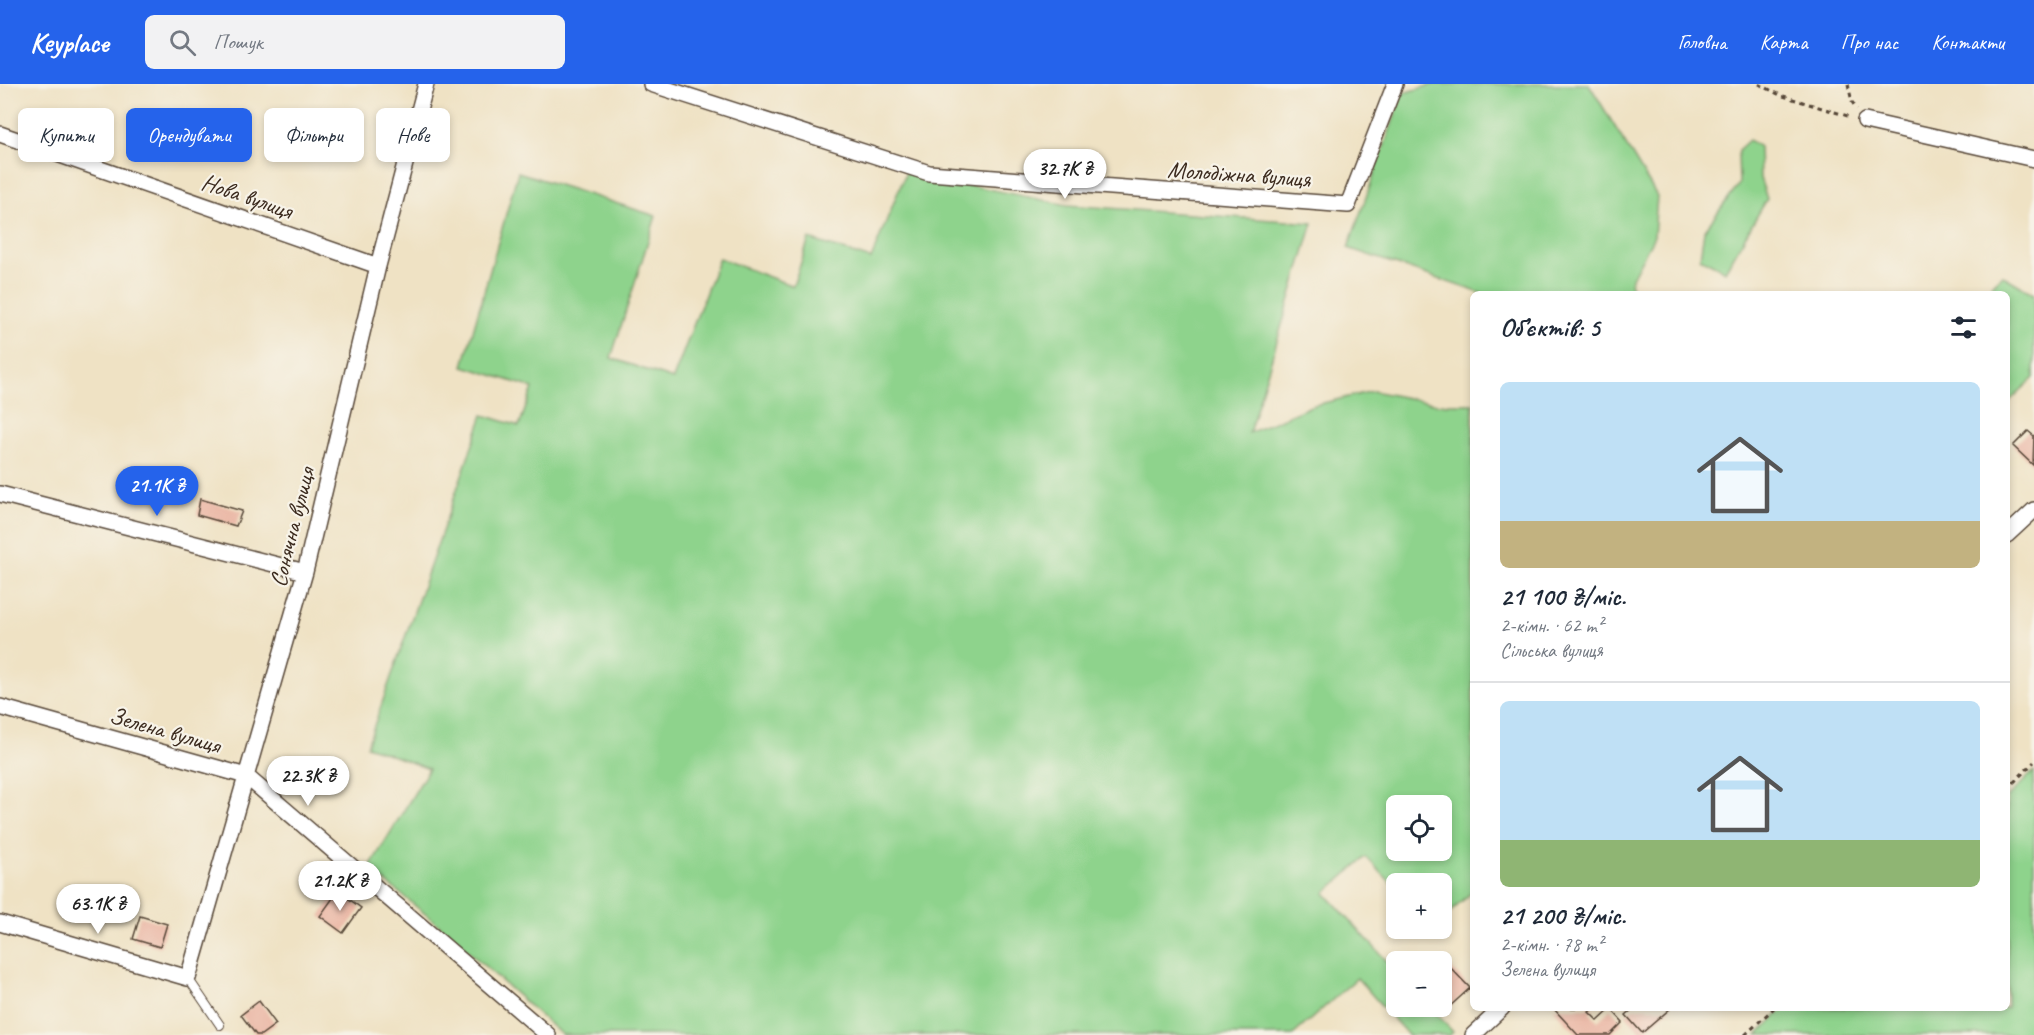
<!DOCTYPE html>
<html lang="uk">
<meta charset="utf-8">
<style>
body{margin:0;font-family:Caveat,sans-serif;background:#f2f2f3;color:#1f2937;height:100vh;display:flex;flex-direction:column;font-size:22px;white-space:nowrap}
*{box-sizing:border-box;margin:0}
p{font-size:20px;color:#747a83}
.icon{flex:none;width:33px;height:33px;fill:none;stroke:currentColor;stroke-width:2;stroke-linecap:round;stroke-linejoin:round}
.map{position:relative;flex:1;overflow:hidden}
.panel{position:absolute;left:1470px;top:207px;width:540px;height:720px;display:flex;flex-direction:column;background:#fff;border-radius:9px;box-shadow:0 3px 9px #0003}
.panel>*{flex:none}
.top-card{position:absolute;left:18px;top:24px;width:570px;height:54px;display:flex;gap:12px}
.fabs{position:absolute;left:1386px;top:711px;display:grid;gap:12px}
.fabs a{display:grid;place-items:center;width:66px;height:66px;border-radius:9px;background:#fff;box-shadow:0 3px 9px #0003;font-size:30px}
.price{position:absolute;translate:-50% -51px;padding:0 14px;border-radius:21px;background:#fff;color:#222;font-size:20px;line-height:39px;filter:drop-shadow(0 2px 3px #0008)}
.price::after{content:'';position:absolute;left:50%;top:36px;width:18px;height:14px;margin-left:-9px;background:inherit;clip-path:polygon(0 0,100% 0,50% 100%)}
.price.selected{background:#2563eb;color:#fff}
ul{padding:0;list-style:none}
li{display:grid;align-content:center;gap:12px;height:318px;padding:0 30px}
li+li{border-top:2px solid #e0e1e3}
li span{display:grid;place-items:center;height:186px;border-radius:9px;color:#555}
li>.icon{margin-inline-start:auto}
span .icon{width:108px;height:108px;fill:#fffc;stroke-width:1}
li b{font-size:26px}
h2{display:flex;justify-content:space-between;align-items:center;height:72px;padding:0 30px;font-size:26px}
.tag{padding:0 21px;border-radius:9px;background:#fff;box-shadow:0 3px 9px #0003;font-size:21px;line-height:54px}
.tag.selected{background:#2563eb;color:#fff}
header{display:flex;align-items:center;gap:36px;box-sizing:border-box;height:84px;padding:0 30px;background:#2563eb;color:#fff}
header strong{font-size:28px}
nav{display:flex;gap:33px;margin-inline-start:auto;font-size:21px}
.search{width:420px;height:54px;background:#f2f2f3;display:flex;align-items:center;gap:15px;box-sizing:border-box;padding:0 21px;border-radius:9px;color:#747a83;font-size:22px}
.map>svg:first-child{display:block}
.green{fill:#8ed38c;stroke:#647e55;stroke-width:1.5;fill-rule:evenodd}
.building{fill:#eab5a3}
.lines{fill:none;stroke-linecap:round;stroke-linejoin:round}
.lane-casing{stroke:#564637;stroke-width:10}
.street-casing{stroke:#564637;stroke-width:18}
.path{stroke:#564637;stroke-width:3;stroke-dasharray:4.5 4.5;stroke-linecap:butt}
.lane{stroke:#fff;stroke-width:8}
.street{stroke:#fff;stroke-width:15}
.labels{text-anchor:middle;stroke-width:4.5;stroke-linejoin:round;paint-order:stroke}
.street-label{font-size:24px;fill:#3b2a1e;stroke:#f7f3e8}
</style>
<header>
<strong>Keyplace</strong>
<div class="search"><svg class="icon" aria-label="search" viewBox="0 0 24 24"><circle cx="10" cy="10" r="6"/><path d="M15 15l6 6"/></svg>Пошук</div>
<nav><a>Головна</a><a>Карта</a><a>Про нас</a><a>Контакти</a></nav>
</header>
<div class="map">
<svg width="2034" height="951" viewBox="0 0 2034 951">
<rect width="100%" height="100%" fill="#f7f3e8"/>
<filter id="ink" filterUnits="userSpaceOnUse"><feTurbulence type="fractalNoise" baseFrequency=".0167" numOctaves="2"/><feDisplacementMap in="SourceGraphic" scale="12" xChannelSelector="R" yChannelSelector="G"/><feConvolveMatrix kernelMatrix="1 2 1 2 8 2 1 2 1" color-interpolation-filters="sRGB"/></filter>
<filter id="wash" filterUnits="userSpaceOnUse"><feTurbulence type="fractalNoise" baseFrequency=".008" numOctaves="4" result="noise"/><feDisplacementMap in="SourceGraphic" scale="24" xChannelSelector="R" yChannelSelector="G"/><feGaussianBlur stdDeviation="1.35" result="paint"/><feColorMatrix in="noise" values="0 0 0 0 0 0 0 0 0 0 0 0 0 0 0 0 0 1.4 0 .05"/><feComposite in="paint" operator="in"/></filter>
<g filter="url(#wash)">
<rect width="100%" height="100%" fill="#efe2c4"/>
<path class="green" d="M1435 0H1589L1657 112 1654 152 1630 198 1634 210H1483L1348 164 1403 9Z
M1749 56 1759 63 1760 94 1767 115 1725 187 1700 174 1704 147 1739 100 1738 66Z
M518 88 656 132 611 274 673 295 719 174 793 202 809 155 871 175 906 88 1067 121 1313 139 1249 349 1311 322 1373 307 1438 320H1473V807L1442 836V800H1396V804L1366 773 1325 809 1396 887V922L1430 923 1453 948 1450 951H1408L1357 894 1293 951H562L440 842 369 784 429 685 367 662 483 331 519 342 533 304 463 282ZM1396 722H1442V766H1396Z
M2002 191 2034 210V294L2007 319V210H1984Z
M2034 687V951H1757L1785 924H2007V714Z"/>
<g id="blocks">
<path class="building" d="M2028 347 2034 352 2033 381 2013 362Z
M200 415 242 427 236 442 197 431Z
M338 807 361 824 343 849 320 832Z
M140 832 167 840 160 863 133 855Z
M1446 879 1470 904 1447 925 1442 919V883Z
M259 917 276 940 261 951H256L241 931Z
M1553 924H1594L1589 928 1598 937 1611 925 1623 938 1610 951H1578Z
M1634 924H1671L1642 949 1626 931Z"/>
</g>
</g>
<g filter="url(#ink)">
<use href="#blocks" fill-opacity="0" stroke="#564637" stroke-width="1.5"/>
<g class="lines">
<g class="lane-casing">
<path id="lane" d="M188 894 220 941"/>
</g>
<g class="street-casing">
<path id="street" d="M651 0 929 89 1348 121 1395 0
M1865 37 2034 75
M0 50 378 182
M0 410 305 488
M2007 451 2034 426
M0 623 246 692 548 951
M0 839 188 894 305 488 378 182 426 0
M1473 951 1502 924"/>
</g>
<path class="path" d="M1759 0 1780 11 1851 33
M1848 0 1852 18 1857 25
M2007 705 2034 678
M1745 951 1774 924"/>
<use href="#lane" class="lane"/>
<use href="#street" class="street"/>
</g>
</g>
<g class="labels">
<g class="street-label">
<text transform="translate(1239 90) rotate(4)" y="8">Молодіжна вулиця</text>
<text transform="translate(247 112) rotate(19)" y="8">Нова вулиця</text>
<text transform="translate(292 443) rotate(-76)" y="8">Сонячна вулиця</text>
<text transform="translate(165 646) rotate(16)" y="8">Зелена вулиця</text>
</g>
</g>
</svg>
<div class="fabs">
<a><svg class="icon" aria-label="locate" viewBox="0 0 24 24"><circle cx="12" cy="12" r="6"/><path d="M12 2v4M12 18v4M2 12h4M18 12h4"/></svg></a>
<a>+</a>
<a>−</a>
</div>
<b class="price" style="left:1065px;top:116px">32.7K ₴</b>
<b class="price selected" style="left:157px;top:433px">21.1K ₴</b>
<b class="price" style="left:308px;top:723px">22.3K ₴</b>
<b class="price" style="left:340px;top:828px">21.2K ₴</b>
<b class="price" style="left:98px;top:851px">63.1K ₴</b>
<div class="top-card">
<a class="tag">Купити</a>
<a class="tag selected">Орендувати</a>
<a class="tag">Фільтри</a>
<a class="tag">Нове</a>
</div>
<section class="panel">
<h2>Об’єктів: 5<svg class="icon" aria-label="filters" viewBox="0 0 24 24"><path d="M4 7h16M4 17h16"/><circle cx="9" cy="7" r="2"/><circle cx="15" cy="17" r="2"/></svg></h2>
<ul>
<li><span style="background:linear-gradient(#bfe0f5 75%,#c2b280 0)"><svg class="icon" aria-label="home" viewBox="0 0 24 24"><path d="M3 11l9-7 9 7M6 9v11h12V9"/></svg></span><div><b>21 100 ₴/міс.</b><p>2-кімн. · 62 m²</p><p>Сільська вулиця</p></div></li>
<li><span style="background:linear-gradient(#bfe0f5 75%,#8fb573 0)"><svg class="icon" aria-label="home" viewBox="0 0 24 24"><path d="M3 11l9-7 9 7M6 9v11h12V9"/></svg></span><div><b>21 200 ₴/міс.</b><p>2-кімн. · 78 m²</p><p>Зелена вулиця</p></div></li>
</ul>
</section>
</div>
